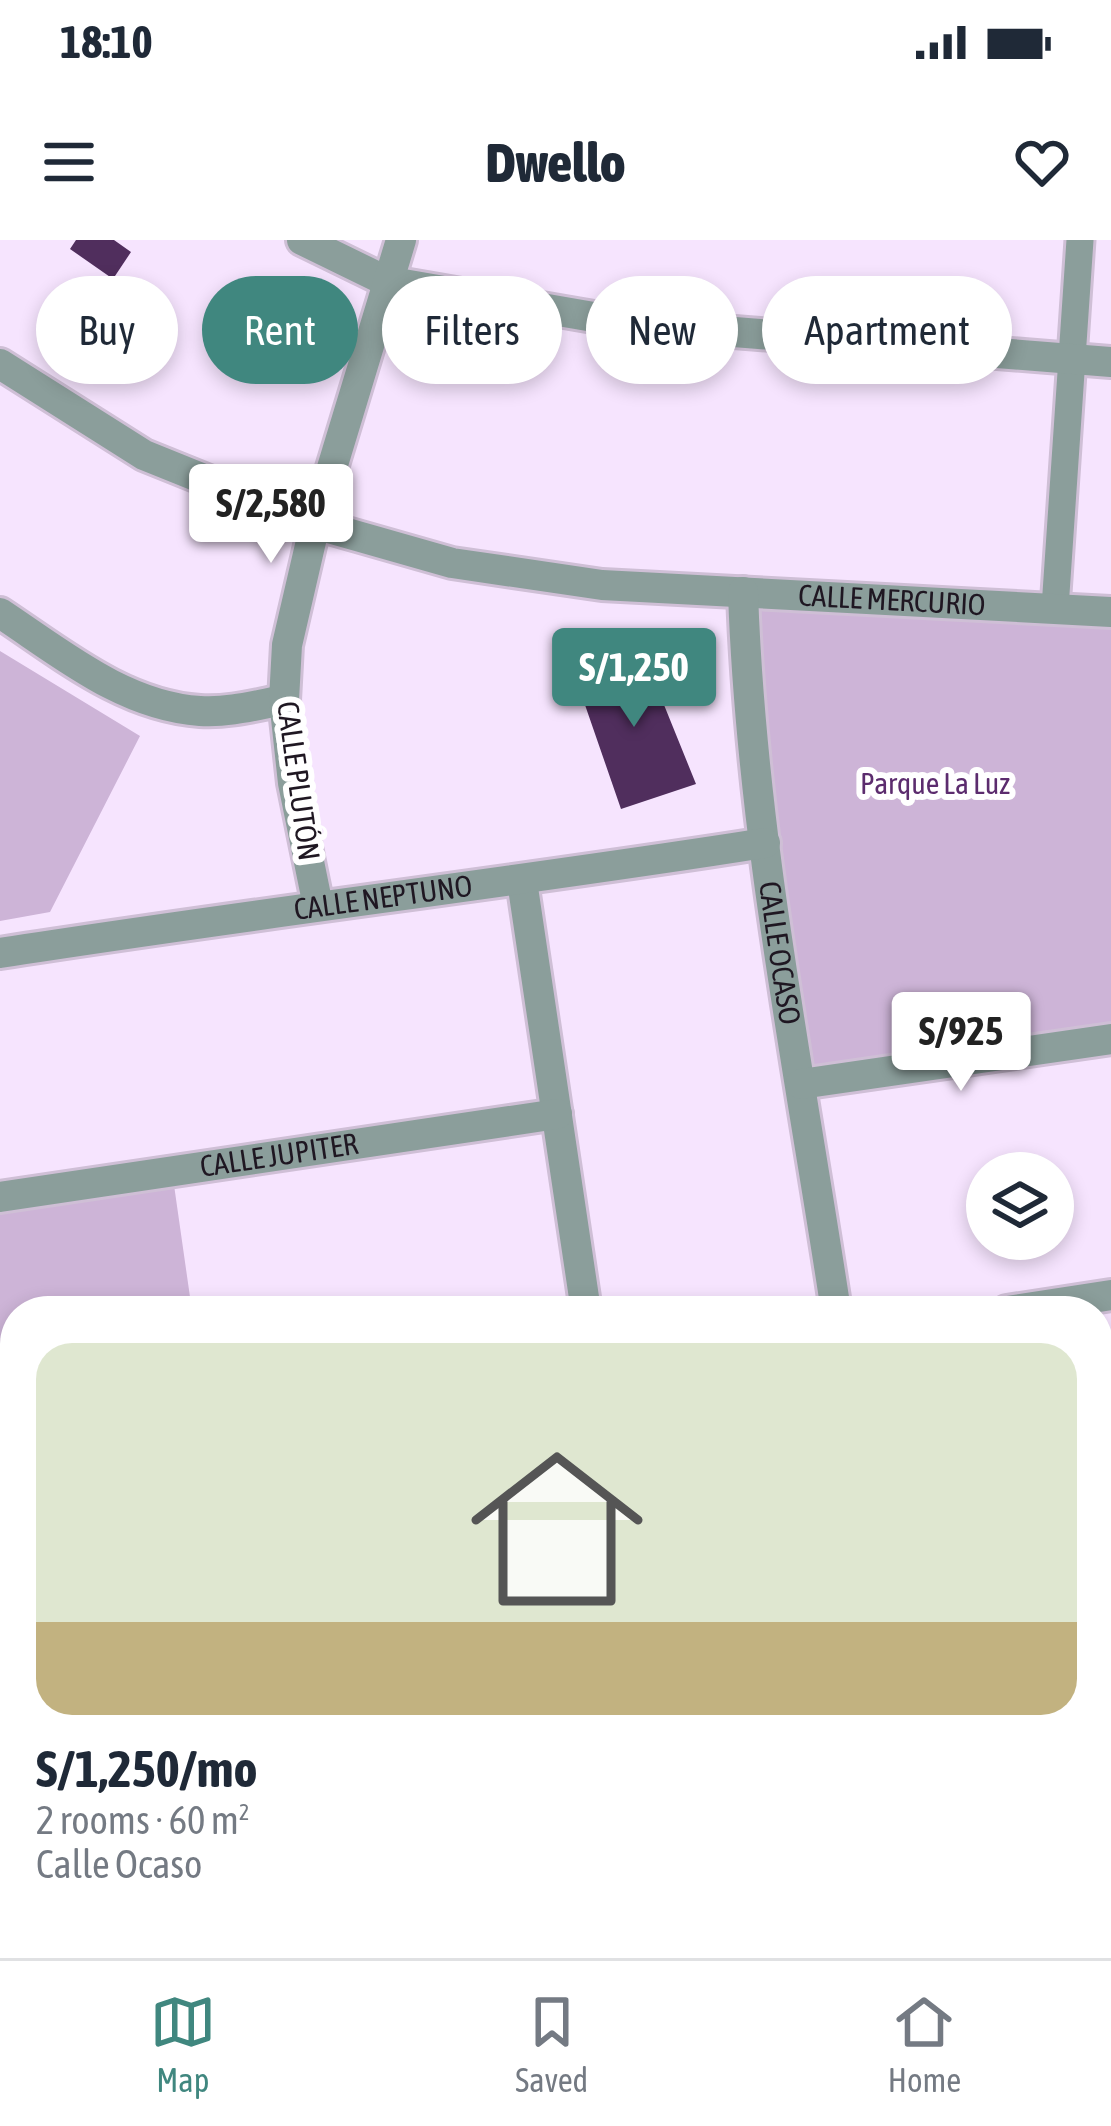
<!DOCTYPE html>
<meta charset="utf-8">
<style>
body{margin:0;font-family:"Asap Condensed",sans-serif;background:#f6f6f7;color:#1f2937;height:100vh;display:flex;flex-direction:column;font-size:45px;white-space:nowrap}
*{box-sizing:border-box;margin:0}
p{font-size:39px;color:#747a83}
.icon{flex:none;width:66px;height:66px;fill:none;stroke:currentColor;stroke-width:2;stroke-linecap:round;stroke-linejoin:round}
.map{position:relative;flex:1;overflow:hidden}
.details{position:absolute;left:0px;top:1056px;width:1113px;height:663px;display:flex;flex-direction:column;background:#fff;border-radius:48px 48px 0 0;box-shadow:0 6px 18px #0003}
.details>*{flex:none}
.banner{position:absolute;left:36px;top:36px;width:1041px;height:108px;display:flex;gap:24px}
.fabs{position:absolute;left:966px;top:912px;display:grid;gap:24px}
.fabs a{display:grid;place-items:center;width:108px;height:108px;border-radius:50%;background:#fff;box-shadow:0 6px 18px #0003;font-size:60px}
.price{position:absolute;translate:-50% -102px;padding:0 27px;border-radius:12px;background:#fff;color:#222;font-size:39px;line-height:78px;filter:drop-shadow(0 3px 6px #0008)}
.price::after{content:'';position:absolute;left:50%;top:72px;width:36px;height:27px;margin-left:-18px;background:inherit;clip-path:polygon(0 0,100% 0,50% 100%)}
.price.active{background:#40877f;color:#fff}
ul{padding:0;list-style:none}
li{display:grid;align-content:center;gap:24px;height:636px;padding:0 36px}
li+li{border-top:3px solid #e0e1e3}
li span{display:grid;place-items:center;height:372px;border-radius:36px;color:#555}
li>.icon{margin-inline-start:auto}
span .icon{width:216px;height:216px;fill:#fffc;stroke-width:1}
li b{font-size:51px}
.tag{padding:0 42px;border-radius:54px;background:#fff;box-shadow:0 6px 18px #0003;font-size:42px;line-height:108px}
.tag.active{background:#40877f;color:#fff}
.status{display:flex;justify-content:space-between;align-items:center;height:84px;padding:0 60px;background:#fff;direction:ltr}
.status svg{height:33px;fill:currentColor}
header{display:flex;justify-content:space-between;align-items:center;height:156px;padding:0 36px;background:#fff;font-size:54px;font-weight:800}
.dock{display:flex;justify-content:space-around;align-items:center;height:168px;border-top:3px solid #e0e1e3;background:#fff;font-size:33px;color:#747a83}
.dock a{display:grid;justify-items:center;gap:6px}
.dock .active{color:#40877f}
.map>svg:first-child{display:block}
.green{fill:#cdb4d7}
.building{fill:#502e5d}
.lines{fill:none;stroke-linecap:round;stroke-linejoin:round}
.pedestrian-casing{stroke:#cfbfd6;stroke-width:33}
.minor-casing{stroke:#cfbfd6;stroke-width:36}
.secondary-casing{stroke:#cfbfd6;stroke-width:36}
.pedestrian{stroke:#8b9e9b;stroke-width:27}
.minor{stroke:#8b9e9b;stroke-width:30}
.secondary{stroke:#5c7975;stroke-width:30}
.labels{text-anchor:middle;stroke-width:12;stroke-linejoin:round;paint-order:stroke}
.street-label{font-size:30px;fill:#1f1722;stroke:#fff}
.park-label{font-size:30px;fill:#5c2c6e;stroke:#fff}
</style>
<div class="status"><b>18:10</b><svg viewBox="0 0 49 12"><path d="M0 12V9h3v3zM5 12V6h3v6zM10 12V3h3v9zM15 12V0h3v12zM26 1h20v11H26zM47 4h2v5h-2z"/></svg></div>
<header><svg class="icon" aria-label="menu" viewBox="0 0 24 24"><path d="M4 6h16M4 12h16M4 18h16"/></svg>Dwello<svg class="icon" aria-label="heart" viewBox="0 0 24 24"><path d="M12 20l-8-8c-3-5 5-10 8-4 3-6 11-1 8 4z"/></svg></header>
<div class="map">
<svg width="1111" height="1718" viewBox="0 0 1111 1718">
<rect width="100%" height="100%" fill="#f6e4fe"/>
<path class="green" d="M743 352 1111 373V799L801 844Z
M0 411 140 496 50 672 0 681Z
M172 931 192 1071H15V1219L0 1221V957Z"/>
<path class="building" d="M76 0H114L131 12 113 39 70 9Z
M289 58 314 67 301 101 277 92Z
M641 408 696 544 621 569 575 436Z
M1101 1217 1111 1293 1098 1295V1218Z"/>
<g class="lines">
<g class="pedestrian-casing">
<path id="pedestrian" d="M1055 368 1080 0"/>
</g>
<g class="minor-casing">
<g id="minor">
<path d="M302 0 386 41 634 84 1111 122"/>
<path id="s1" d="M0 124 144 215 315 284 452 323 602 345 1111 372"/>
<path id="s2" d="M743 352C751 593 800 833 836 1071"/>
<path d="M0 373C62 414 124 466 200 471 228 473 257 465 284 460"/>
<path d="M522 641 586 1071"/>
<path d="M318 666 293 543 284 460 287 405 315 284 401 0"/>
<path id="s3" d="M0 713C255 673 510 643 765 603"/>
<path d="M801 844 1111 799"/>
<path id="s4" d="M0 957 557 874"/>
<path d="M1007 1071 1111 1055"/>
<path d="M0 1221 15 1219"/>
<path d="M137 1704 139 1718"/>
<path d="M181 1704 183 1718"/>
<path d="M558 1704 560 1718"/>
<path d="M1054 1718 1111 1710"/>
</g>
</g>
<g class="secondary-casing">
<path id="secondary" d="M1098 1344 1111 1342
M1098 1404 1111 1402
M0 1506 15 1504
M0 1567 15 1565"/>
</g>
<use href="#pedestrian" class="pedestrian"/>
<use href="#minor" class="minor"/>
<use href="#secondary" class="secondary"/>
</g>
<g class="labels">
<g class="street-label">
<text dy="10" stroke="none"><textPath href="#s1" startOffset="939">CALLE MERCURIO</textPath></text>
<text transform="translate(298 541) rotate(82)" y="10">CALLE PLUTÓN</text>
<text dy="10" stroke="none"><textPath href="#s3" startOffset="387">CALLE NEPTUNO</textPath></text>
<text dy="10" stroke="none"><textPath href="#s2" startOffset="363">CALLE OCASO</textPath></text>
<text dy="10" stroke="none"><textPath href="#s4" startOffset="282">CALLE JUPITER</textPath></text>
</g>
<g class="park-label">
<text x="935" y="554">Parque La Luz</text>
</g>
</g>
</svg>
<div class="fabs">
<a><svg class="icon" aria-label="layers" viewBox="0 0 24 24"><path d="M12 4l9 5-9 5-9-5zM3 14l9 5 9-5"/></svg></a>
</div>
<b class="price" style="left:271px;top:326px">S/2,580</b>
<b class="price active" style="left:634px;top:490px">S/1,250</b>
<b class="price" style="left:961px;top:854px">S/925</b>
<div class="banner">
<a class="tag">Buy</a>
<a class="tag active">Rent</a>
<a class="tag">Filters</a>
<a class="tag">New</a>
<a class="tag">Apartment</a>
</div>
<section class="details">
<ul>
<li><span style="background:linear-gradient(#dfe7d0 75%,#c2b280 0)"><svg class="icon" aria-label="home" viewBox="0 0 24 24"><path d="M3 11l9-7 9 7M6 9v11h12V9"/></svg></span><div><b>S/1,250/mo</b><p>2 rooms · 60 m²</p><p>Calle Ocaso</p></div></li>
</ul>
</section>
</div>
<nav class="dock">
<a class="active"><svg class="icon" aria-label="map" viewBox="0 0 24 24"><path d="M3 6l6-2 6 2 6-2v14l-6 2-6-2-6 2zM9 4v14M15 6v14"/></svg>Map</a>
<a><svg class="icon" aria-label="saved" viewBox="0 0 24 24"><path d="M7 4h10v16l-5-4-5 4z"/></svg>Saved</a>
<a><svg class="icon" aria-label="home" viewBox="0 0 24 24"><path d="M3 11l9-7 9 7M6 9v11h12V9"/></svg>Home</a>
</nav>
